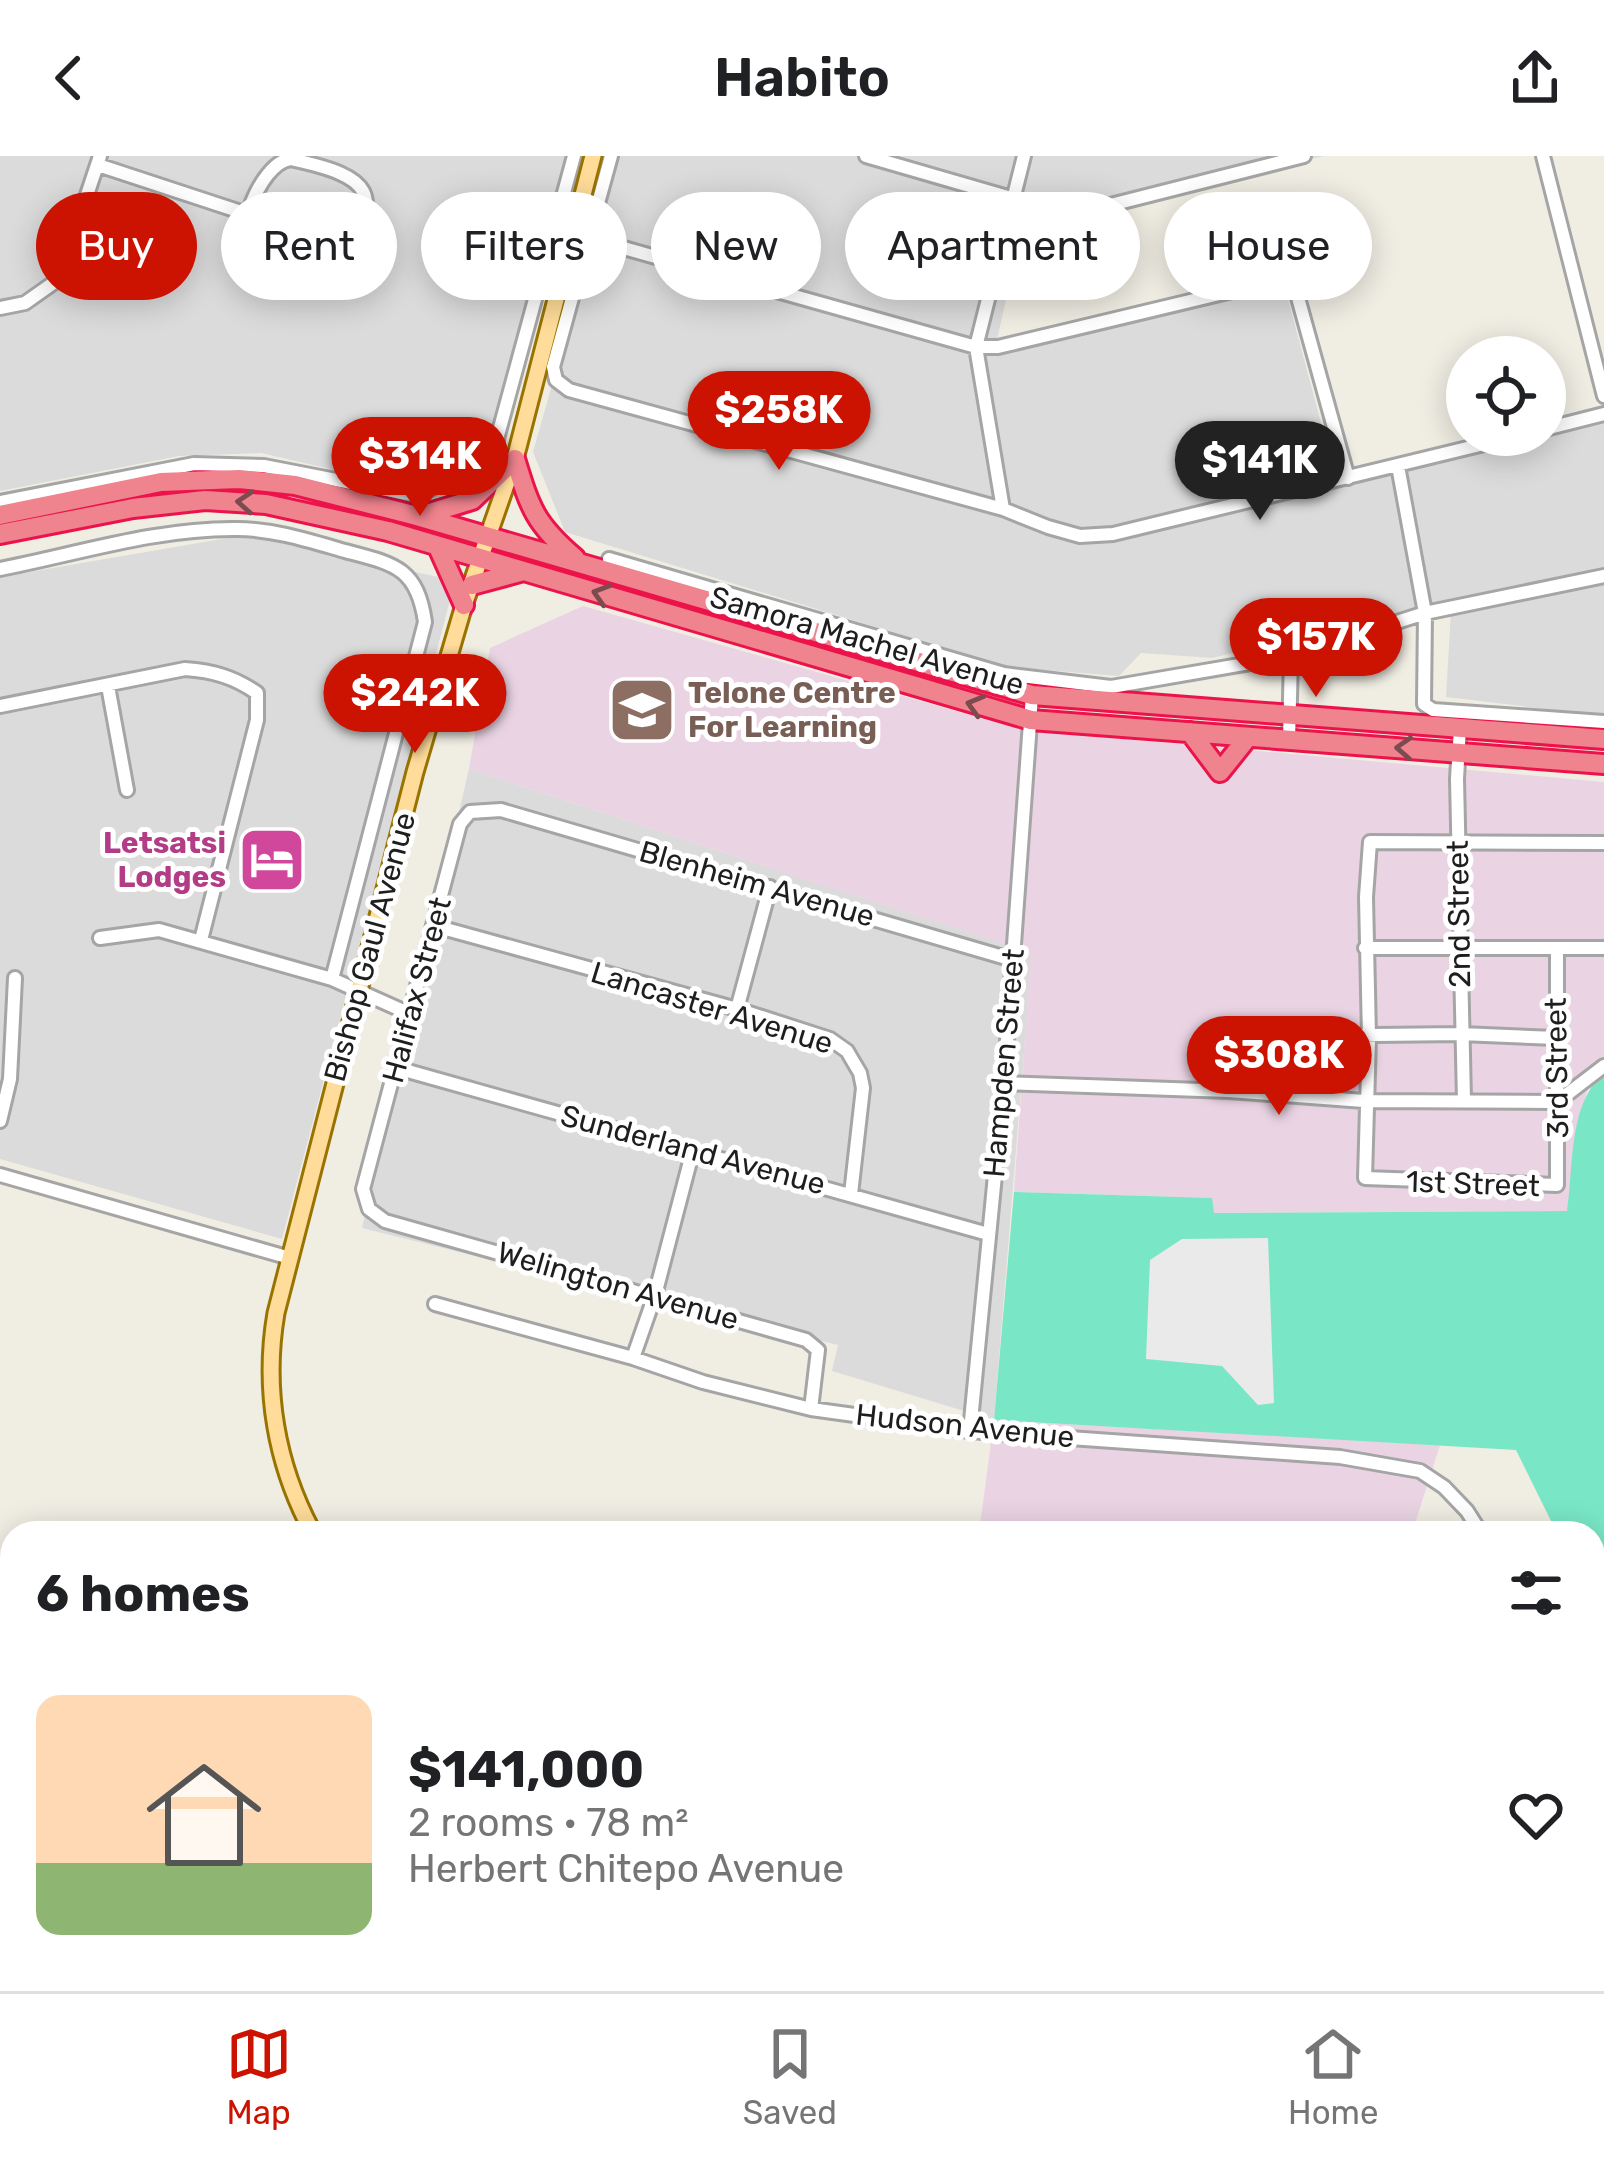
<!DOCTYPE html>
<meta charset="utf-8">
<style>
body{margin:0;font-family:Rubik,sans-serif;background:#f2f2f2;color:#202124;height:100vh;display:flex;flex-direction:column;font-size:45px;white-space:nowrap}
*{box-sizing:border-box;margin:0}
p{font-size:39px;color:#757577}
.icon{flex:none;width:66px;height:66px;fill:none;stroke:currentColor;stroke-width:2;stroke-linecap:round;stroke-linejoin:round}
.map{position:relative;flex:1;overflow:hidden}
.drawer{position:absolute;left:0px;top:1365px;width:1605px;height:471px;display:flex;flex-direction:column;background:#fff;border-radius:36px 36px 0 0;box-shadow:0 6px 30px #0003}
.drawer>*{flex:none}
.hud{position:absolute;left:36px;top:36px;width:1533px;height:108px;display:flex;gap:24px}
.fabs{position:absolute;left:1446px;top:180px;display:grid;gap:24px}
.fabs a{display:grid;place-items:center;width:120px;height:120px;border-radius:50%;background:#fff;box-shadow:0 6px 30px #0003;font-size:60px}
.price{position:absolute;translate:-50% -102px;padding:0 27px;border-radius:42px;background:#cc1200;color:#fff;font-size:39px;line-height:78px;filter:drop-shadow(0 3px 6px #0008)}
.price::after{content:'';position:absolute;left:50%;top:72px;width:36px;height:27px;margin-left:-18px;background:inherit;clip-path:polygon(0 0,100% 0,50% 100%)}
.price.active{background:#222;color:#fff}
ul{padding:0;list-style:none}
li{display:flex;align-items:center;gap:36px;height:300px;padding:0 36px}
li span{display:grid;place-items:center;flex:none;width:336px;height:240px;border-radius:24px;color:#555}
li>.icon{margin-inline-start:auto}
span .icon{width:144px;height:144px;fill:#fffc;stroke-width:1}
li b{font-size:51px}
h2{display:flex;justify-content:space-between;align-items:center;height:144px;padding:0 36px;font-size:51px}
.chip{padding:0 42px;border-radius:54px;background:#fff;box-shadow:0 6px 30px #0003;font-size:42px;line-height:108px}
.chip.active{background:#cc1200;color:#fff}
header{display:flex;justify-content:space-between;align-items:center;height:156px;padding:0 36px;background:#fff;font-size:54px;font-weight:600}
.menu{display:flex;justify-content:space-around;align-items:center;height:168px;border-top:3px solid #e0e0e0;background:#fff;font-size:33px;color:#757577}
.menu a{display:grid;justify-items:center;gap:6px}
.menu .active{color:#cc1200}
.map>svg:first-child{display:block}
.residential{fill:#dcdbdb}
.industrial{fill:#ead4e4}
.pitch{fill:#79e7c6}
.parking{fill:#eaeaea}
.lines{fill:none;stroke-linecap:round;stroke-linejoin:round}
.minor-casing{stroke:#a5a5a5;stroke-width:18}
.major-casing{stroke:#987300;stroke-width:21}
.highway-casing{stroke:#eb134a;stroke-width:24}
.minor{stroke:#fff;stroke-width:12}
.major{stroke:#ffdc99;stroke-width:15}
.highway{stroke:#ef838e;stroke-width:18}
.oneway{stroke:#7c4b50}
.labels{text-anchor:middle;stroke-width:10;stroke-linejoin:round;paint-order:stroke}
.street-label{font-size:30px;fill:#1e1e1e;stroke:#fff}
.education-label{font-size:30px;font-weight:bold;fill:#785e54;stroke:#fff;text-anchor:start}
.hotel-label{font-size:30px;font-weight:bold;fill:#b23c85;stroke:#fff;text-anchor:end}
</style>
<header><svg class="icon" aria-label="back" viewBox="0 0 24 24"><path d="M15 5l-7 7 7 7"/></svg>Habito<svg class="icon" aria-label="share" viewBox="0 0 24 24"><path d="M12 15V3M7 8l5-5 5 5M5 13v7h14v-7"/></svg></header>
<div class="map">
<svg width="1604" height="1835" viewBox="0 0 1604 1835">
<rect width="100%" height="100%" fill="#f0ede3"/>
<path class="residential" d="M0 0H579L506 275 421 334 261 297 179 300 0 335Z
M617 0H1324L1069 61 1027 54 994 196 1285 132 1335 319 1513 279H1545V272L1604 259V560L1446 541 1451 456 1425 450 1212 502 1141 497 1119 520 1006 511 565 376 533 296Z
M251 378 455 425 282 1083 0 1003V421Z
M469 613 1032 797 994 1264 832 1215 838 1189 362 1072Z
M12 1646V1824H1363L1362 1835H0V1649Z"/>
<path class="industrial" d="M583 450 1023 574 1604 626V917L1588 931 1574 989 1568 1055 1213 1057 1211 1042 1014 1036 1031 797 469 613 490 492Z
M994 1264 1440 1289 1412 1377H979Z"/>
<path class="pitch" d="M1604 917V1437H1593V1377H1557L1516 1294 994 1264 1014 1036 1212 1042 1214 1057 1567 1055C1574 1010 1568 948 1604 917Z"/>
<path class="parking" d="M1268 1082 1274 1247 1258 1249 1222 1210 1146 1203 1150 1104 1182 1083Z"/>
<g class="lines">
<g class="minor-casing">
<path id="minor" d="M611 0 553 211 556 224 569 234 1003 353 1048 371 1080 380 1113 378 1521 279
M866 0 1011 42C1028 63 1046 60 1071 59L1304 0
M1543 0 1604 240
M290 3C389 24 372 41 347 125 332 137 321 136 302 134 286 133 260 130 249 116 229 90 258 8 290 3Z
M98 9 247 58
M588 82 976 191H998L1278 124 1297 138 1348 322
M0 152 25 147 59 123 100 0
M1545 273 1604 258
M1398 310 1425 457 1424 548 1433 554 1604 566
M0 346 194 308 264 310 418 340 487 299 497 283 574 0
M1003 353 976 191 1024 0
M609 403 1004 518 1111 531 1291 500 1425 457 1604 420
M0 413C77 398 157 372 237 373 273 373 310 385 345 395 394 408 417 411 425 466L332 823
M108 530 127 634
M0 550 185 513C213 515 234 521 257 537V564L201 784
M1460 571 1457 623 1464 945
M1289 585 1291 500
M435 770 737 853 830 883 847 895 860 917 863 932 851 1038
M100 782 159 774 332 823 410 858
M1365 792H1604
M1557 794V1029L1365 1022 1369 881 1366 741 1370 686 1604 687
M737 853 770 731
M1289 880 1461 878 1556 882
M397 912 988 1078
M1004 927 1229 935 1364 945 1557 946 1604 910
M0 965 10 923 15 822
M0 1019 290 1102
M435 1148 633 1202 703 1226 811 1253 970 1275 1340 1301 1420 1315 1444 1331 1467 1355 1481 1377
M633 1202 655 1139 693 994
M811 1253 818 1194 806 1184 385 1065 369 1053 363 1033 460 668 470 656 501 654 1013 804
M970 1275 1004 927 1032 539
M1593 1508 1604 1513
M0 1638 12 1635
M964 1824 1011 1835
M149 1835 192 1824
M558 1835 560 1824
M770 1835 771 1824
M929 1835 930 1824"/>
</g>
<g class="major-casing">
<path id="major" d="M313 1377C276 1309 263 1233 276 1157L415 616 464 449 515 303 593 0
M1593 1761 1604 1754
M1593 1812 1604 1791
M1547 1824 1550 1835
M1581 1835 1587 1824"/>
</g>
<g class="highway-casing">
<path id="highway" d="M0 359 161 326 239 323 295 329 417 360 1032 539 1604 583
M423 359 472 344 515 303C530 352 535 368 575 402
M0 378 133 352 205 344 266 348 388 375 1031 564 1604 608
M438 391 464 449
M472 429 520 416
M1190 576 1220 616 1248 581"/>
</g>
<use href="#minor" class="minor"/>
<use href="#major" class="major"/>
<use href="#highway" class="highway"/>
</g>
<defs><path id="oneway-chevron" d="M-2-3.5L2.5 0L-2 3.5" fill="none" stroke-width="1.6" stroke-linecap="round" stroke-linejoin="round" transform="scale(3)"/></defs>
<g class="oneway">
<use href="#oneway-chevron" transform="translate(245 346) rotate(-176)"/>
<use href="#oneway-chevron" transform="translate(601 438) rotate(-163)"/>
<use href="#oneway-chevron" transform="translate(975 549) rotate(-164)"/>
<use href="#oneway-chevron" transform="translate(1404 592) rotate(-177)"/>
</g>
<defs>
<g id="university-square" transform="scale(3.45)"><rect x="-9" y="-9" width="18" height="18" rx="4" fill="#8d6e63" stroke="#fff"/><path d="M0-5L7-2L0 1L-7-2ZM-4 1L0 2.5L4 1V4Q0 6-4 4Z" fill="#fff"/></g>
<g id="hotel-square" transform="scale(3.45)"><rect x="-9" y="-9" width="18" height="18" rx="4" fill="#d1479c" stroke="#fff"/><path d="M-6-4.5h1.5V1H6V5H4.5V3h-9V5H-6ZM-4 0a1.8 1.8 0 1 1 3.6 0ZM.5 0V-2.5h3Q6-2.5 6 0Z" fill="#fff"/></g>
</defs>
<g fill-rule="evenodd">
<use href="#university-square" x="642" y="554"/>
<use href="#hotel-square" x="272" y="704"/>
</g>
<g class="labels">
<g class="street-label">
<text transform="translate(867 485) rotate(16)" y="10">Samora Machel Avenue</text>
<text transform="translate(757 728) rotate(16)" y="10">Blenheim Avenue</text>
<text transform="translate(1459 758) rotate(-91)" y="10">2nd Street</text>
<text transform="translate(370 791) rotate(-75)" y="10">Bishop Gaul Avenue</text>
<text transform="translate(417 834) rotate(-75)" y="10">Halifax Street</text>
<text transform="translate(712 852) rotate(17)" y="10">Lancaster Avenue</text>
<text transform="translate(1004 907) rotate(-85)" y="10">Hampden Street</text>
<text transform="translate(1557 912) rotate(-91)" y="10">3rd Street</text>
<text transform="translate(693 994) rotate(15)" y="10">Sunderland Avenue</text>
<text transform="translate(1473 1028) rotate(2)" y="10">1st Street</text>
<text transform="translate(618 1130) rotate(16)" y="10">Welington Avenue</text>
<text transform="translate(965 1270) rotate(6)" y="10">Hudson Avenue</text>
</g>
<g class="education-label">
<text x="688" y="547">Telone Centre<tspan x="688" dy="34">For Learning</tspan></text>
</g>
<g class="hotel-label">
<text x="226" y="697">Letsatsi<tspan x="226" dy="34">Lodges</tspan></text>
</g>
</g>
</svg>
<div class="fabs">
<a><svg class="icon" aria-label="locate" viewBox="0 0 24 24"><circle cx="12" cy="12" r="6"/><path d="M12 2v4M12 18v4M2 12h4M18 12h4"/></svg></a>
</div>
<b class="price" style="left:779px;top:317px">$258K</b>
<b class="price" style="left:420px;top:363px">$314K</b>
<b class="price active" style="left:1260px;top:367px">$141K</b>
<b class="price" style="left:1316px;top:544px">$157K</b>
<b class="price" style="left:415px;top:600px">$242K</b>
<b class="price" style="left:1279px;top:962px">$308K</b>
<div class="hud">
<a class="chip active">Buy</a>
<a class="chip">Rent</a>
<a class="chip">Filters</a>
<a class="chip">New</a>
<a class="chip">Apartment</a>
<a class="chip">House</a>
</div>
<section class="drawer">
<h2>6 homes<svg class="icon" aria-label="filters" viewBox="0 0 24 24"><path d="M4 7h16M4 17h16"/><circle cx="9" cy="7" r="2"/><circle cx="15" cy="17" r="2"/></svg></h2>
<ul>
<li><span style="background:linear-gradient(#ffd9b3 70%,#8fb573 0)"><svg class="icon" aria-label="home" viewBox="0 0 24 24"><path d="M3 11l9-7 9 7M6 9v11h12V9"/></svg></span><div><b>$141,000</b><p>2 rooms · 78 m²</p><p>Herbert Chitepo Avenue</p></div><svg class="icon" aria-label="heart" viewBox="0 0 24 24"><path d="M12 20l-8-8c-3-5 5-10 8-4 3-6 11-1 8 4z"/></svg></li>
</ul>
</section>
</div>
<nav class="menu">
<a class="active"><svg class="icon" aria-label="map" viewBox="0 0 24 24"><path d="M3 6l6-2 6 2 6-2v14l-6 2-6-2-6 2zM9 4v14M15 6v14"/></svg>Map</a>
<a><svg class="icon" aria-label="saved" viewBox="0 0 24 24"><path d="M7 4h10v16l-5-4-5 4z"/></svg>Saved</a>
<a><svg class="icon" aria-label="home" viewBox="0 0 24 24"><path d="M3 11l9-7 9 7M6 9v11h12V9"/></svg>Home</a>
</nav>
